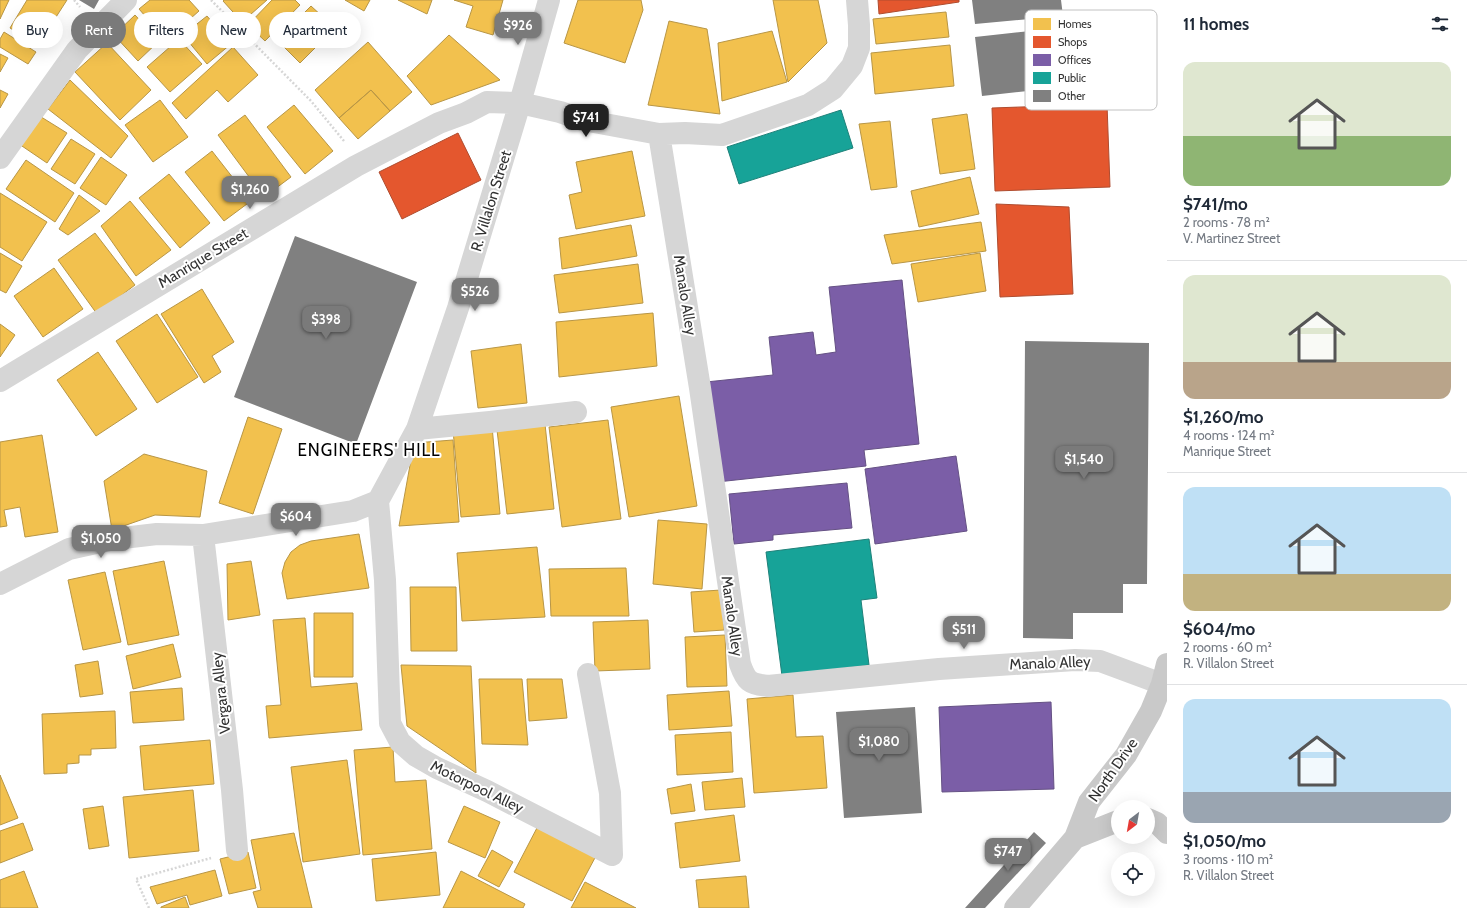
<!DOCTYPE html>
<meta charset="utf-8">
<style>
body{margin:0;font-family:Cabin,sans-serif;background:#f2f2f3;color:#1f2937;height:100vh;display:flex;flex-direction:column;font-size:15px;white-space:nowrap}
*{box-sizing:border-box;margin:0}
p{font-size:13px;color:#747a83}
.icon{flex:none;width:22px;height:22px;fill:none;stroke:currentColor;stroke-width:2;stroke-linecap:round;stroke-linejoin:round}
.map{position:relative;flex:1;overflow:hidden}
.drawer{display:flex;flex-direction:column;background:#fff;width:300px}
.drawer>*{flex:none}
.top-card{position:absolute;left:12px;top:12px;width:380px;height:36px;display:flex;gap:8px}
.needle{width:26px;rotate:211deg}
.fabs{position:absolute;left:1111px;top:800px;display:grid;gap:8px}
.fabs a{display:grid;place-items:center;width:44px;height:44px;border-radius:50%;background:#fff;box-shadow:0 4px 16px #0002;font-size:20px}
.price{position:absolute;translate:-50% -34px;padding:0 9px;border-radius:8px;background:#7a7a7a;color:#fff;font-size:13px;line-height:26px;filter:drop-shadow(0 1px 2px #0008)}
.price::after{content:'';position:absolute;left:50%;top:24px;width:12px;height:9px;margin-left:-6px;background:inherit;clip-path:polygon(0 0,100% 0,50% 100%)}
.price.current{background:#222;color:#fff}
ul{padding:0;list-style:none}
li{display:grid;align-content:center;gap:8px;height:212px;padding:0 16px}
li+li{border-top:1px solid #e0e1e3}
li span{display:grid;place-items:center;height:124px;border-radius:12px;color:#555}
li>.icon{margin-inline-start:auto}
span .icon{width:72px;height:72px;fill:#fffc;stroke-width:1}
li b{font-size:17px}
h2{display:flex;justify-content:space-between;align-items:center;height:48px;padding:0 16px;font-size:17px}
.tag{padding:0 14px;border-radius:18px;background:#fff;box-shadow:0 4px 16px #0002;font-size:14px;line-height:36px}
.tag.current{background:#7a7a7a;color:#fff}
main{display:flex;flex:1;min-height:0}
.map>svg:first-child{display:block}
.homes{fill:#f2c14e;stroke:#b89646}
.shops{fill:#e4572e;stroke:#af4c2f}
.offices{fill:#7b5ea7;stroke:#655184}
.public{fill:#17a398;stroke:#1f8179}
.building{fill:#808080}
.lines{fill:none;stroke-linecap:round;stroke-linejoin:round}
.path{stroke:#d6d6d6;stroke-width:2.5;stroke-dasharray:2 2;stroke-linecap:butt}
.minor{stroke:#d6d6d6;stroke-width:22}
.major{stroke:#c9c9c9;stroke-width:22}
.labels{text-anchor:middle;stroke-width:4;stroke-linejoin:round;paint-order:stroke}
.street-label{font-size:15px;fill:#323232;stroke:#fff}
.quarter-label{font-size:17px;letter-spacing:1px;fill:#000;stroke:#fff}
.key{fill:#fff;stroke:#c2c2c2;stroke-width:1}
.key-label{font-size:11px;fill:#323232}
</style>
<main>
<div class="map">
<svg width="1167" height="908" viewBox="0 0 1167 908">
<rect width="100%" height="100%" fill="#fff"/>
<path class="homes" d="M0 0H9L0 19Z
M27 0H67L38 45 10 28Z
M150 0H189L199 11 166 40 139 9Z
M224 0H267L242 22 223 1Z
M272 0H295L300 5 265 41 248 25Z
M345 0H370L364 11Z
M398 0H432L427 14Z
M454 0H503L493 35 466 27 473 6Z
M578 0H641L643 10 625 63 564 43Z
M773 0H818L827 43 788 82Z
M311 6 335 28 300 63 277 40Z
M946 12 949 37 876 44 873 19Z
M135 15 159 41 138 61 114 35Z
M207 16 231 44 207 64 183 35Z
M669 21 707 29 720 114 648 105Z
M772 31 787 82 722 101 718 43Z
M4 32 36 52 28 64 0 47V39Z
M449 35 500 80 431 105 407 76Z
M179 39 202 64 170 92 147 67Z
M368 42 412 92 390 111 371 90 339 118 315 90Z
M107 43 151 90 120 120 75 72Z
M950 45 954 86 875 94 871 53Z
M233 47 258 75 228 102 217 90 186 119 172 103Z
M0 54 8 58 0 72Z
M70 80 128 136 111 158 48 109Z
M0 90 8 94 0 108Z
M371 90 390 111 358 139 339 118Z
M160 100 188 137 153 162 125 125Z
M294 105 333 151 305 174 267 127Z
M967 114 975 169 940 174 932 119Z
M38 115 67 133 47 163 19 144Z
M245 115 291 177 264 197 218 135Z
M890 121 897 187 871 190 859 124Z
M71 139 95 154 75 184 51 169Z
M212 151 251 201 224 221 185 172Z
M632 151 645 216 576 229 569 195 582 192 576 162Z
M101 157 127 175 106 205 80 188Z
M26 160 74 193 55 222 6 189Z
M169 174 210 223 180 248 139 198Z
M970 177 979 214 919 227 911 191Z
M0 193 47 222 22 261 0 247Z
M79 195 100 211 68 235 59 229Z
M130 201 171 250 136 276 101 226Z
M981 222 986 251 892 264 884 235Z
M631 225 637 256 562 269 559 238Z
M95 233 135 285 97 314 58 260Z
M0 253 22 266 6 293 0 290Z
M980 253 986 291 918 302 911 264Z
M638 264 643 303 559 313 554 275Z
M54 268 83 309 43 337 14 296Z
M202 289 234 342 212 356 221 372 204 383 161 314Z
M653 313 657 366 559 377 556 322Z
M157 314 198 377 157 403 116 341Z
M0 324 15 335 0 357Z
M521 344 527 403 478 408 471 351Z
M98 352 137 409 96 436 57 380Z
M679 396 697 506 629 517 611 407Z
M248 417 282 429 253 514 219 503Z
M608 420 621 519 562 527 549 427Z
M545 424 554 509 507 514 497 430Z
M492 426 500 514 461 517 453 430Z
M42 435 58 532 25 537 20 507 4 510 7 526 0 527V442Z
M453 440 459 522 399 526 414 443Z
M144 454 207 471 200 517 155 515 112 530 104 481Z
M658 520 707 524 702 589 653 584Z
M359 534 369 588 287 599 282 573 285 562 291 552 300 545 311 541Z
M537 547 545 617 462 621 457 553Z
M164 561 179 635 128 645 113 571Z
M251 561 260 615 228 620 227 564Z
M626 568 629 616H551L549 569Z
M105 572 121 642 83 650 68 580Z
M410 587H456L457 651H411Z
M721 590 724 630 694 632 691 592Z
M314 613H353V677H314Z
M305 618 311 687 357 683 362 730 269 738 266 706 281 705 273 620Z
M648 620 650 669 595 671 593 622Z
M725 635 727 686 687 687 685 637Z
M173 644 181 677 133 689 126 656Z
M98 661 103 694 80 697 75 665Z
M401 665 471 666 476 773 407 726Z
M479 679H522L528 745 482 744Z
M527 679H562L567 718 529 721Z
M182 688 184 720 133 723 130 692Z
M729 691 732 726 669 730 667 695Z
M793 695 796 737 823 736 827 788 754 793 747 699Z
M115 711 116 748 91 749V755H79V763L67 764V773L44 774 42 714Z
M731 732 733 772 677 775 675 735Z
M210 740 214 784 144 790 140 746Z
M393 747 395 782 426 780 432 849 363 855 354 750Z
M347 760 360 854 303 862 291 767Z
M0 775 18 818 0 825Z
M742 778 745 807 705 810 702 782Z
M691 784 695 811 671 814 667 789Z
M193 790 199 851 129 858 123 797Z
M103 806 109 846 89 849 83 809Z
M464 806 500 822 485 858 448 842Z
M734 815 740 861 680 868 675 823Z
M23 823 33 850 0 863V831Z
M539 824 597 854 572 901 514 872Z
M294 833 312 908H258L253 892 261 890 251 840Z
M492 850 513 862 499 887 478 876Z
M248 852 256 888 229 894 220 859Z
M436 852 440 895 376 901 372 859Z
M215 870 222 896 190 905 187 895 157 904 150 887Z
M24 871 38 908H0V880Z
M461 871 525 904 523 908H443Z
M746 876 749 908H699L696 880Z
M585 882 636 908H571Z
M185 897 189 908H161V907Z"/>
<path class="shops" d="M878 0H959V2L879 14Z
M1107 104 1110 187 995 191 992 108Z
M458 133 481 180 402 219 379 172Z
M996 204 1069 207 1073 294 1000 297Z"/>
<path class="offices" d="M902 280 919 444 864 450 866 466 717 482 706 382 773 375 769 337 813 332 816 355 836 352 829 287Z
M956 456 967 531 875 544 865 469Z
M847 483 852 528 773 535V540L734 544 729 494Z
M1051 702 1054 789 942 792 939 707Z"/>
<path class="public" d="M841 110 853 148 739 184 727 147Z
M869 539 877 598 861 600 869 665 782 676 766 552Z"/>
<path class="building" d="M79 0H99L94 9Z
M972 0H1061L1063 16 975 24Z
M1040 30 1047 89 982 96 975 37Z
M295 236 417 282 356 444 234 397Z
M1025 341 1149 343 1147 584H1123V613H1073V639L1023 638Z
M915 707 922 813 844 818 836 712Z
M1034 832 1046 843 985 908H965Z"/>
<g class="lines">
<path class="path" d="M74 0 80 7
M211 0 311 101 344 141
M149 908 136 879 211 858"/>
<path class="minor" d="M659 134 700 388 740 664C746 681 749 684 768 686L939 669 1075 660 1100 661 1162 684
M0 158 77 50 126 0
M0 381 356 166 439 123 466 113 487 102 520 103 560 112 583 120 659 134 685 133 722 135 808 105 833 89 852 66 859 48V25L857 0
M417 429 490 422 576 412
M378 501 385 580 390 723 400 742 416 756 437 768 487 791 612 855 610 793 588 674
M203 535 232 790 237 850
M0 584 69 549 114 539 157 534 203 535 353 511 378 501 417 429 458 308 520 103 549 0"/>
<path class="major" d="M1148 819 1157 823 1167 833
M1075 838 1118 821
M1015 908 1075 838 1089 802 1126 755 1151 711 1162 684 1167 664"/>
</g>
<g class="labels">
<g class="street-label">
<text transform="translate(491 201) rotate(-73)" y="5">R. Villalon Street</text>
<text transform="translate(203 258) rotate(-31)" y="5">Manrique Street</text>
<text transform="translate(685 295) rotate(81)" y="5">Manalo Alley</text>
<text transform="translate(732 616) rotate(82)" y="5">Manalo Alley</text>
<text transform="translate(1050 663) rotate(-2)" y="5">Manalo Alley</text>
<text transform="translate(221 693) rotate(-96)" y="5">Vergara Alley</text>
<text transform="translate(1113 770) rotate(-55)" y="5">North Drive</text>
<text transform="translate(477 787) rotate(26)" y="5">Motorpool Alley</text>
</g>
<g class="quarter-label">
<text x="369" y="456">ENGINEERS' HILL</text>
</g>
</g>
<rect x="1025" y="10" width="132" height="100" rx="6" class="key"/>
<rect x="1033" y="18" width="18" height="12" fill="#f2c14e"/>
<rect x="1033" y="36" width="18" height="12" fill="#e4572e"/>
<rect x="1033" y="54" width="18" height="12" fill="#7b5ea7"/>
<rect x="1033" y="72" width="18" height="12" fill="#17a398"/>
<rect x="1033" y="90" width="18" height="12" fill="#808080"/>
<g class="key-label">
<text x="1058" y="28">Homes</text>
<text x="1058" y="46">Shops</text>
<text x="1058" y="64">Offices</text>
<text x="1058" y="82">Public</text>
<text x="1058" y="100">Other</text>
</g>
</svg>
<div class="fabs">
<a><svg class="needle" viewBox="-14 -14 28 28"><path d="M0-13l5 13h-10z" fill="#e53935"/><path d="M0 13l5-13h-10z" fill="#747a83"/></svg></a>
<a><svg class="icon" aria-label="locate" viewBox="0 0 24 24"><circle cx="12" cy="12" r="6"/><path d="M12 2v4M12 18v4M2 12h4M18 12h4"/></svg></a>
</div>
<b class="price" style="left:518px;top:46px">$926</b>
<b class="price current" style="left:586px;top:138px">$741</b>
<b class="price" style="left:250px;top:210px">$1,260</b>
<b class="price" style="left:475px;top:312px">$526</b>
<b class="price" style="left:326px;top:340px">$398</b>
<b class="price" style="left:1084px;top:480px">$1,540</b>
<b class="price" style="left:296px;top:537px">$604</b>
<b class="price" style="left:101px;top:559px">$1,050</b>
<b class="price" style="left:964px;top:650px">$511</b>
<b class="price" style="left:879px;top:762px">$1,080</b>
<b class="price" style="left:1008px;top:872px">$747</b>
<div class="top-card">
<a class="tag">Buy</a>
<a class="tag current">Rent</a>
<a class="tag">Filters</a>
<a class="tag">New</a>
<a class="tag">Apartment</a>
</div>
</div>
<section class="drawer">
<h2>11 homes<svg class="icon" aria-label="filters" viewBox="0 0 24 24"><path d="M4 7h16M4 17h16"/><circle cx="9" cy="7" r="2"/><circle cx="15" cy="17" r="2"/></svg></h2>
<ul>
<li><span style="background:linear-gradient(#dfe7d0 60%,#8fb573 0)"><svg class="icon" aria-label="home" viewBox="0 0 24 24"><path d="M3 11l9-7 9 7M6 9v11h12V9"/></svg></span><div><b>$741/mo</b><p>2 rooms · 78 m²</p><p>V. Martinez Street</p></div></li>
<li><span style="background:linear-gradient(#dfe7d0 70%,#b9a48a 0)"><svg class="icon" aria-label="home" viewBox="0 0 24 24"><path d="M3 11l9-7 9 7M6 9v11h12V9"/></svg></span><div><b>$1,260/mo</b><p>4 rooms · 124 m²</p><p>Manrique Street</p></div></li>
<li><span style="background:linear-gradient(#bfe0f5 70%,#c2b280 0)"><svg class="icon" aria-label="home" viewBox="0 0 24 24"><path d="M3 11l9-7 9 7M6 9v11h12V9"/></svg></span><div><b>$604/mo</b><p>2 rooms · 60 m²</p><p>R. Villalon Street</p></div></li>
<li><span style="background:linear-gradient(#bfe0f5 75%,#9aa5b1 0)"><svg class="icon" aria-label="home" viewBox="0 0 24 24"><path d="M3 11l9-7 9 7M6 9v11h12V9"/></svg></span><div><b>$1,050/mo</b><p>3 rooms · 110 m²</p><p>R. Villalon Street</p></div></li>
</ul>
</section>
</main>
